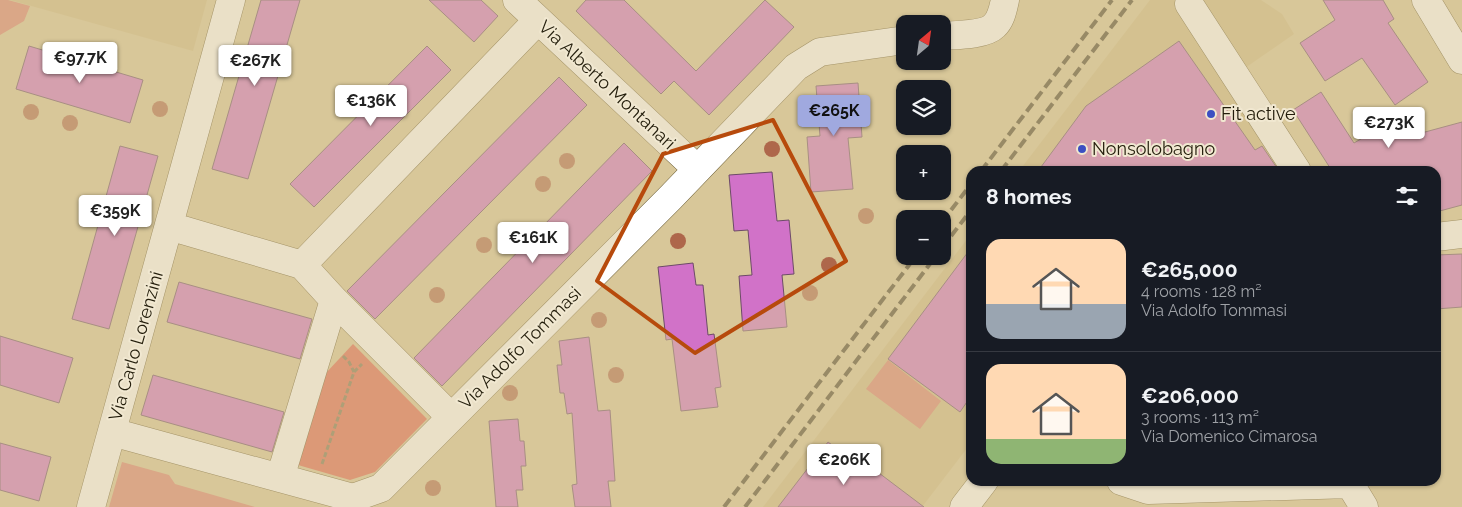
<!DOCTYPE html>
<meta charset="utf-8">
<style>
body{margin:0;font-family:Raleway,sans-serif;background:#242831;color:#f1f3f6;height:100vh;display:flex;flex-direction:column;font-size:19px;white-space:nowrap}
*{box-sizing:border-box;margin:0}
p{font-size:16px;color:#9ea1a6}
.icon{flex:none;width:28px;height:28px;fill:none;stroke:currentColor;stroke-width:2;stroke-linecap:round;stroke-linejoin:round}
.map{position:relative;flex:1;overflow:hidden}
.drawer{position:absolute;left:966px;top:166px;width:475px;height:320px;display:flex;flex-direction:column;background:#171b24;border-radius:15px;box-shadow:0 1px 4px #0004}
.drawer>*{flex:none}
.needle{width:32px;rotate:29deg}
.buttons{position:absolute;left:896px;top:15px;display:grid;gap:10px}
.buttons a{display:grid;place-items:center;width:55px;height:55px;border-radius:10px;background:#171b24;box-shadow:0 1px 4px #0004;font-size:25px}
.price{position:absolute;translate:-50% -42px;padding:0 11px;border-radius:5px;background:#fff;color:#222;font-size:16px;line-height:32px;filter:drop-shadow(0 1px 2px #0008)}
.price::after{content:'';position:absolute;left:50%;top:30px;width:15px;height:11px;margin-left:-8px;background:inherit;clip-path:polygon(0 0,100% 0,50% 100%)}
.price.selected{background:#a0a9df;color:#111}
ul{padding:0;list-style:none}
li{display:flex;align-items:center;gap:15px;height:125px;padding:0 20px}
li+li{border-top:1px solid #363941}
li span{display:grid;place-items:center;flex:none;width:140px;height:100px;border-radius:15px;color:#555}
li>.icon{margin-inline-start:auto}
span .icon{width:60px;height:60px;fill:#fffc;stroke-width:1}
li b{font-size:21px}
h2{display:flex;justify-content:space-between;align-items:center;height:60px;padding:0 20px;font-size:21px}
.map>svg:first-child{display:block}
.built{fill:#cebb86}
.green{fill:#db8071}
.forest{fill:#df634f}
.building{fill:#d172c8;stroke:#6d4b68}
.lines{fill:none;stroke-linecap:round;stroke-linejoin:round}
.minor-casing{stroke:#65572c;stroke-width:29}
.path{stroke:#7a6f4f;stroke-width:3;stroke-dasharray:5 2.5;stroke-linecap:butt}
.minor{stroke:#fff;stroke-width:28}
.rail{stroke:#4a4129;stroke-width:4;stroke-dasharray:10 5;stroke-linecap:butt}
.tree{fill:#ae674b}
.marked{fill:none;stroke:#b74a0c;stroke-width:4;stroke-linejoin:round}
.poi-dot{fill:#3c4fc2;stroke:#f1e8d1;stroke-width:2}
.labels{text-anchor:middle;stroke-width:4;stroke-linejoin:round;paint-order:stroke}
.street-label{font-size:18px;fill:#231d0b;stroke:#f1e8d1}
.poi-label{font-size:18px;fill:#231d0b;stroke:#f1e8d1;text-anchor:start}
</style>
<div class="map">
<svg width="1462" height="507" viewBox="0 0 1462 507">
<rect width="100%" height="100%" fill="#d8c799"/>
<path class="built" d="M10 0H207L193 51Z
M1150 0H1261L1282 14 1294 34 1245 68 1308 171H1019Z
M971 234V443L922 507H763Z"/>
<path class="green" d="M0 0H8L30 6 24 21 0 35Z
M888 360 941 401 920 429 866 389Z
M122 462 169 475 175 484 255 507H109Z"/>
<path class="forest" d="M353 344 427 419 375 472 350 480 298 465 325 374Z"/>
<path class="building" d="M261 0H300L248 179 212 169Z
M429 0H481L498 16 474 42Z
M586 0H624L696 71 765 0 794 27 709 115 674 81 661 94 576 11Z
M1323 0H1383L1394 19 1388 23 1428 82 1395 105 1362 58 1325 81 1300 43 1335 20Z
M1179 41 1255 150 1262 146 1279 171H1038L1086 106Z
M29 46 143 80 130 123 16 89Z
M427 46 451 70 314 207 290 184Z
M559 77 587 105 375 319 347 291Z
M858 83 862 137 848 138 853 189 811 192 807 137 820 136 816 86Z
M1321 92 1354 143 1402 115 1414 135 1462 122V205L1436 212V171H1332L1293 110Z
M624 143 652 171 442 386 414 358Z
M120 146 158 156 109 329 72 319Z
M772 172 777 221 789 220 794 274 782 275 787 327 743 331 739 276 752 275 748 230 734 231 729 175Z
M971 248V396L960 412 888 359Z
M1462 254V307L1436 309V255Z
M693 263 696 285H703L708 335 714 334 721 387 715 388 718 407 681 411 672 339 666 340 658 267Z
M179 282 312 319 300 359 167 322Z
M0 336 73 358 59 403 0 385Z
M589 337 598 411 610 410 615 481H608L611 507H575L572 485 577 484 572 413 567 414 564 393H560L557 365H562L559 341Z
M153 375 284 412 272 452 141 415Z
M518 419 520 441H524L526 466H521L523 490H516L518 507H496L489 421Z
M828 442 872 474 875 470 924 507H778Z
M0 443 51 457 39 501 0 490Z"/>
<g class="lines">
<g class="minor-casing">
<path id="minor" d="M517 0 697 169
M1426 0 1462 60
M1189 4 1297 171
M942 36C955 35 985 35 994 26 1001 20 1003 9 1005 0
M169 226 302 265
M1436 237 1462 234
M302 265 538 20
M302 265 334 300 451 417
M112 432 353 498 381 488 671 197 796 67 820 52 905 40
M280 478 334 300
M1121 481 1148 490 1350 484 1364 507
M91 507 231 0
M964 507 984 481"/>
</g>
<path class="path" d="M343 356 349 362 354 372
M322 464 354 372 362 364"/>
<use href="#minor" class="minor"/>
<path class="rail" d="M981 171 1112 0
M1001 171 1132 0
M942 222 971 184
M942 248 971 210
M724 507 916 256
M745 507 936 256"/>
</g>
<g class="tree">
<circle cx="160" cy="109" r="8"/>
<circle cx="31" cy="112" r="8"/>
<circle cx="70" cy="123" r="8"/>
<circle cx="772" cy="149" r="8"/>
<circle cx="567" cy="161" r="8"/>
<circle cx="543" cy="184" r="8"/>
<circle cx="866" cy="216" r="8"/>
<circle cx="678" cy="241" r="8"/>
<circle cx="484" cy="245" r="8"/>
<circle cx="829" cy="265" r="8"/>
<circle cx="810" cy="293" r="8"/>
<circle cx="437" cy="295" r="8"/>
<circle cx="599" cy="320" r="8"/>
<circle cx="616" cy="375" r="8"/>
<circle cx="510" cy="393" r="8"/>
<circle cx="433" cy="488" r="8"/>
</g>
<path d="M0 0H1462V507H0ZM773 120 846 261 695 353 597 281 663 154Z" fill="#d8c799" fill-opacity=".55" fill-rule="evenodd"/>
<path class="marked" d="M773 120 846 261 695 353 597 281 663 154Z"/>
<g class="poi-dot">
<circle cx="1211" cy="114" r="5"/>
<circle cx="1082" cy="149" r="5"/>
</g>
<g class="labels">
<g class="street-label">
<text transform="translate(607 85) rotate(43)" y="6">Via Alberto Montanari</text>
<text transform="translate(136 346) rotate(-74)" y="6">Via Carlo Lorenzini</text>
<text transform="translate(520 348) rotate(-45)" y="6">Via Adolfo Tommasi</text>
</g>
<g class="poi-label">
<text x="1221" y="120">Fit active</text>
<text x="1092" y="155">Nonsolobagno</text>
</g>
</g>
</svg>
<div class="buttons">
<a><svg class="needle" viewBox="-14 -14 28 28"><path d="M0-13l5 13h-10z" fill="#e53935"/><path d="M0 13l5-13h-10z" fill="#9ea1a6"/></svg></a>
<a><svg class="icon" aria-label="layers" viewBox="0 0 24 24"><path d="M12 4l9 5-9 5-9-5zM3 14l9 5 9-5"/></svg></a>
<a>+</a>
<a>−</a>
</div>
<b class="price" style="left:80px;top:84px">€97.7K</b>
<b class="price" style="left:255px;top:87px">€267K</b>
<b class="price" style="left:371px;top:127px">€136K</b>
<b class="price selected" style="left:834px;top:137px">€265K</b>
<b class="price" style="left:1389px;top:149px">€273K</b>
<b class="price" style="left:115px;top:237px">€359K</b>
<b class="price" style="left:533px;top:264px">€161K</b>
<b class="price" style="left:844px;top:486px">€206K</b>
<section class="drawer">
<h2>8 homes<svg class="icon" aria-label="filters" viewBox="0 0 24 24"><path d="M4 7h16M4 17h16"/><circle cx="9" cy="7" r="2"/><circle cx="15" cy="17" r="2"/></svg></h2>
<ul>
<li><span style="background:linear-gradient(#ffd9b3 65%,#9aa5b1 0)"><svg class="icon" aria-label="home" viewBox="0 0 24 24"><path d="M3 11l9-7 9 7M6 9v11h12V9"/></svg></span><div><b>€265,000</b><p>4 rooms · 128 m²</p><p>Via Adolfo Tommasi</p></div></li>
<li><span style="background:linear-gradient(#ffd9b3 75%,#8fb573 0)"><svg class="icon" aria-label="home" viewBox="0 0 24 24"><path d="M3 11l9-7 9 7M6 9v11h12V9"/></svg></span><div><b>€206,000</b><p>3 rooms · 113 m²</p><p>Via Domenico Cimarosa</p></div></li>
</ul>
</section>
</div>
